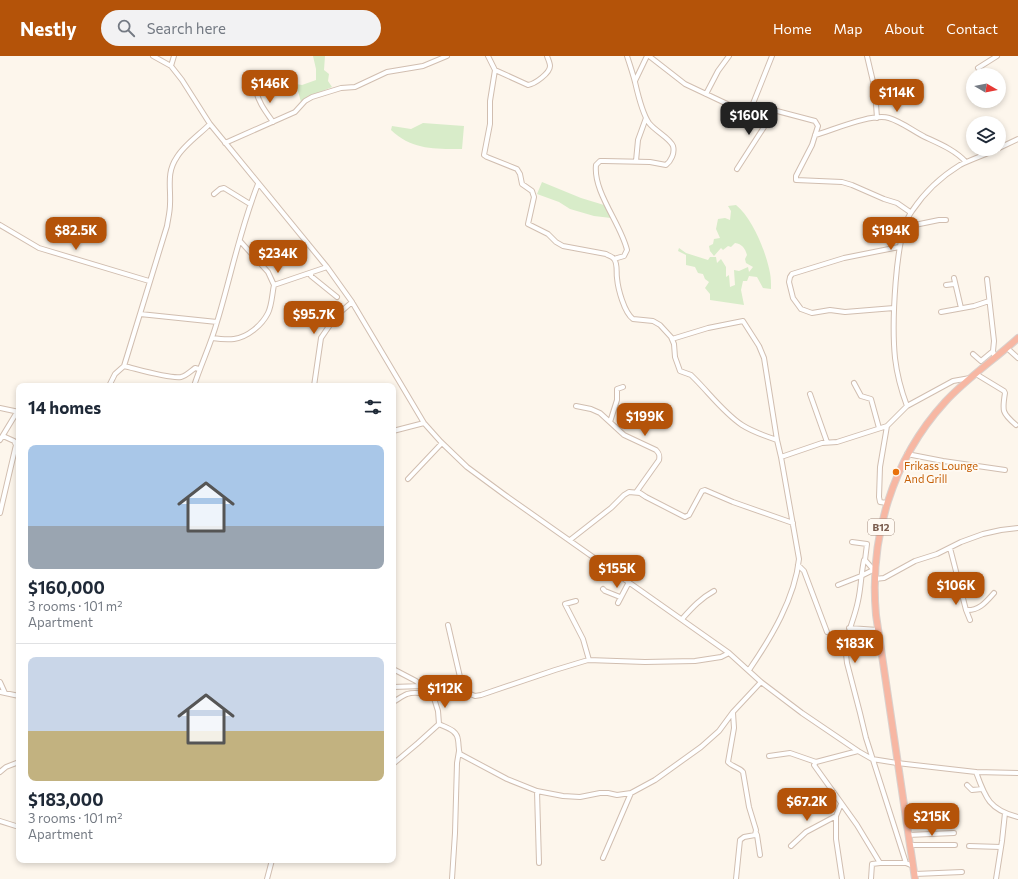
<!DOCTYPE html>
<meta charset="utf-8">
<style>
body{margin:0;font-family:Commissioner,sans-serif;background:#f2f2f3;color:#1f2937;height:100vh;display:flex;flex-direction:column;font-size:15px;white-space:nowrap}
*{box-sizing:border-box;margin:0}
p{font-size:13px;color:#747a83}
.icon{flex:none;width:22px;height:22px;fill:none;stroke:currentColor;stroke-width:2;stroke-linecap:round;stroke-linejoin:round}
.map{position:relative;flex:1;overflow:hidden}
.side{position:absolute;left:16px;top:327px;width:380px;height:480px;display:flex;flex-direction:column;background:#fff;border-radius:8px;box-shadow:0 2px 6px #0003}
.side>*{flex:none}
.needle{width:26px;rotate:99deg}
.fabs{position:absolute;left:966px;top:12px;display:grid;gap:8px}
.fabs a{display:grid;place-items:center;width:40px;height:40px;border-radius:50%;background:#fff;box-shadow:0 2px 6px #0003;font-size:20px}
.price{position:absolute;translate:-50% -34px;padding:0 9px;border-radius:8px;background:#b45309;color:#fff;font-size:13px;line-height:26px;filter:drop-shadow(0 1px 2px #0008)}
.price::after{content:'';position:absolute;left:50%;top:24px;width:12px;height:9px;margin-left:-6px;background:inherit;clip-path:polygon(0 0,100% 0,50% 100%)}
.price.current{background:#222;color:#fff}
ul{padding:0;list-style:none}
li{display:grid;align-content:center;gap:8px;height:212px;padding:0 12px}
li+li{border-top:1px solid #e0e1e3}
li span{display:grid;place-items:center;height:124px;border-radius:8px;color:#555}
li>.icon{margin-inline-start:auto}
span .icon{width:72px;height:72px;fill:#fffc;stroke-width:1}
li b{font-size:17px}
h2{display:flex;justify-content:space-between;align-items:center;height:48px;padding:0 12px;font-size:17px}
header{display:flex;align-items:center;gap:24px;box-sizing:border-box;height:56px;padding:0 20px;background:#b45309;color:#fff}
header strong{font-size:19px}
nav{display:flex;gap:22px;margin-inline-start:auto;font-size:14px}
.search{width:280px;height:36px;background:#f2f2f3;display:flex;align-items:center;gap:10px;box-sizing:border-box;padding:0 14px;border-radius:22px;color:#747a83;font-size:15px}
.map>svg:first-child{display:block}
.green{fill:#d8ecc9}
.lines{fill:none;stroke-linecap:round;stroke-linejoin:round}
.minor-casing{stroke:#d1beb0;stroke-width:6}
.highway-casing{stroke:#dad1cd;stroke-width:8}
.minor{stroke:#fff;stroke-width:4}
.highway{stroke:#f7b7a3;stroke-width:6}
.food-dot{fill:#e8710a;stroke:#fffaf3;stroke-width:1.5}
.labels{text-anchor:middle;stroke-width:3.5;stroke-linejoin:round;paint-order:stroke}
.shield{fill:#fffaf3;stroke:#a28b7f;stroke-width:1}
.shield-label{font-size:10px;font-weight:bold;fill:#7a5c4d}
.food-label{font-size:11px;fill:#c56008;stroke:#fffaf3;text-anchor:start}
</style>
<header>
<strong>Nestly</strong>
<div class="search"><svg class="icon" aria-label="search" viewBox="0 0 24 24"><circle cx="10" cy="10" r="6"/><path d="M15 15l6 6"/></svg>Search here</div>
<nav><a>Home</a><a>Map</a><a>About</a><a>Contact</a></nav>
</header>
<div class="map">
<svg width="1018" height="823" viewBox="0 0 1018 823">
<rect width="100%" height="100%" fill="#fdf6ec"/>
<path class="green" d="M313 0H325L324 14 329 18 328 25 332 31 306 42 301 46 296 28 302 29 316 24V13Z
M423 67 464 70 462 93C435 93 412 94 391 74L392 70 411 73Z
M542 126 581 142 604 149 611 162 594 160 570 153 559 146 537 138Z
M736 149C753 163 766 196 770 217 771 222 771 227 771 233L763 232 757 221 749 220 747 225H743L741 234 744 249 710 244V238L705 232 709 226 705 223 703 218 698 217 695 211 686 209V199L678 195 679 192 686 197 708 204 710 201H716L717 207 721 203 726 211V221L729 219 730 231 735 229 734 214 739 215 748 211 749 216 753 211 746 207 745 203 747 199C745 192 742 188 735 187L731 191 728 190 723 194 721 192 714 200 710 195 709 190 713 188 714 183 720 182 716 173 718 163 725 162 730 164 731 155 728 150Z"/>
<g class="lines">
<g class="minor-casing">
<path id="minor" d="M153 0 171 10 182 24 210 68 327 211 352 246 424 367 441 386 467 411 505 439 729 597 761 626 802 657 858 695 872 703 897 707 976 716 1018 717
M488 0 495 14 490 45V68L484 99 487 101 517 113 520 118 522 128 532 135 534 141 528 168 548 178 556 186 563 190 606 198C609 200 612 200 614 203 618 208 616 216 617 222 618 233 624 256 633 263L653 265 660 269 671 281 674 288 675 301 680 315 691 319 695 323C710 338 724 357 742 369 753 376 765 380 777 384
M649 0 685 28 740 54 744 55 752 50H758L815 65 818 70 812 89 796 120V124L842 126 852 129 884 143 897 147 910 156
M867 0 875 34 877 62
M171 10 174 0
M978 12 997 0
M495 14 528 29C535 28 550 17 550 10 550 7 548 3 547 0
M635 25 647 0
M256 34C258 46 266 56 273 66
M706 38 718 15 729 0
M752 50 772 0
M815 79C833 74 872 57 889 62 902 66 913 75 925 81 940 88 955 94 966 106
M225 87 295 56 305 45 312 41 341 32 355 31 387 16 423 10 447 0
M999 92 1018 83
M636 105 638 84 646 62
M737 113 775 54
M214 138 220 133 224 132 250 148
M0 169 39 192 149 225
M905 171 939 164H946
M240 185 268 216 274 229 327 211
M614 203 624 200 627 194C621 168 593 136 596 109L600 105H604L650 106 666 109C671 105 675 97 673 90 670 82 655 75 649 67 642 57 638 39 635 26 633 18 630 9 627 0
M311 217V220L337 241
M954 222 961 252
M987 223 994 285 993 295 995 302
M946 229 954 228
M894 252 845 256 830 254 812 257 801 253 793 242 789 226 790 221 792 218 844 202 899 191
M941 256 974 250 989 245
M140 258 217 266
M212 282C219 283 227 284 234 283 248 281 262 269 268 257 272 249 272 238 274 229
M672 283 708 272 743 265 759 290 764 302 777 384 781 401 799 503C795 542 771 582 749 614
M1007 292 1018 302
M973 298 981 305 993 295
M124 310C137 313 169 323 181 321 186 320 191 315 195 312L199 313
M976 318 1004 335 1005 337C1002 355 1002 357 1016 369
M854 327 861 340 871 343 879 372
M109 330 115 318 124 310 167 170C168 163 170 156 170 148 171 131 166 117 177 101 184 89 200 78 210 68
M194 330C201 308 211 288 217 266 231 220 240 173 258 128
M314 330 321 282 336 260 352 246
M810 338 827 386
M576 350 591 353 600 357 624 379 656 394C659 397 660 399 659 404L637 435
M907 350C901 334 897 319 895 302 892 272 894 179 912 155 924 137 942 120 960 109 972 103 985 99 997 93
M0 352 19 356
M610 366 617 344V333L623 331
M393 375 424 367
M0 384 17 356
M907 398 943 405 1005 414
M781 401 822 387 837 386 887 370
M408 423 442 387
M887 447 880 446 879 441 880 411 887 370 907 350 953 325 970 322
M0 457 16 389 14 385 3 380
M570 484 611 452 624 439 629 436 640 437 646 441 685 461 689 459 702 435 705 434 733 446 793 467
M852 486 867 488 865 504
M950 492 966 554C979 555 986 546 994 537
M798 509 804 515 827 576
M875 512H872L865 504H864C861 518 861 532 858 545 853 570 843 580 847 607L860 657 866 682 906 807 913 810
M875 523 884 522 915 505 937 498 961 486 983 478 1001 474 1018 472
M838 529 861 520 875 513
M603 533 605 535 620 541
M576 545 565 548 583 583 589 604
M618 547 629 526
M966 554 970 564
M682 563C692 552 701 542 714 535
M448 569 463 634
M849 572 878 574
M393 613 416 625 433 639 438 655 439 668 418 687 393 708
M0 626 5 637
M393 631 422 630
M0 636 19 640
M393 646C397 644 402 640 407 638 416 635 424 638 432 639 442 640 453 638 461 634L475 640 481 639 555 614 588 604 645 606 695 605 721 601 729 597
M733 657 734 672 728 706C732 711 739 711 743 716L749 751 756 774 755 779 744 781 740 784 736 823
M439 668C447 672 457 674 458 684 459 689 458 693 460 698L507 723 537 735 563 740 580 741 600 737H608L617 739 631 737 655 724 701 691 719 675 733 656 761 626
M858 695 816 706 814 709 857 769 880 807 872 808 871 823
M769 700 790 697 816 706
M0 716 6 711 19 706
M976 716C985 741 989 754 1018 761
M967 729 972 734 982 733
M537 735 539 807
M841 748 836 760V783L842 823
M0 765 19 771
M756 777 757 779 760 799
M908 779 954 777
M910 789H955
M791 790 806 776 836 760
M969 790 1001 791
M603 802 631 737
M880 807H906
M915 818 962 816
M267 823 272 804
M452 823 455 777 457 707 459 695
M996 823 1002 785 1005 757"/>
</g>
<g class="highway-casing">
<path id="highway" d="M915 823 876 559C869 482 892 404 945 346 967 322 994 304 1018 282"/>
</g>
<use href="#minor" class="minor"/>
<use href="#highway" class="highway"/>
</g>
<circle class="food-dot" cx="896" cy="416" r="4"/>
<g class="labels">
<rect class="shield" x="868" y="463" width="26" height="16" rx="3"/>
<g class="shield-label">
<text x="881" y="475">B12</text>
</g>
<g class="food-label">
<text x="904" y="414">Frikass Lounge<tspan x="904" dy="13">And Grill</tspan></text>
</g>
</g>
</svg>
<div class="fabs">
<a><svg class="needle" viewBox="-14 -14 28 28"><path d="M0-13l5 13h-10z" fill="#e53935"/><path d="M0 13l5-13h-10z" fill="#747a83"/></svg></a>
<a><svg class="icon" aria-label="layers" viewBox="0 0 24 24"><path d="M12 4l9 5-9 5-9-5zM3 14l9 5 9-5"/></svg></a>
</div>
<b class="price" style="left:270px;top:48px">$146K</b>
<b class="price" style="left:897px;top:57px">$114K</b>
<b class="price current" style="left:749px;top:80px">$160K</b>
<b class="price" style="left:76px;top:195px">$82.5K</b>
<b class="price" style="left:891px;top:195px">$194K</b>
<b class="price" style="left:278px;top:218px">$234K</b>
<b class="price" style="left:314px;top:279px">$95.7K</b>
<b class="price" style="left:645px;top:381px">$199K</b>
<b class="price" style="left:617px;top:533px">$155K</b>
<b class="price" style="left:956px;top:550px">$106K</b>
<b class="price" style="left:855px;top:608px">$183K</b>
<b class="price" style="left:445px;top:653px">$112K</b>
<b class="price" style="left:807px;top:766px">$67.2K</b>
<b class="price" style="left:932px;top:781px">$215K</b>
<section class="side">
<h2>14 homes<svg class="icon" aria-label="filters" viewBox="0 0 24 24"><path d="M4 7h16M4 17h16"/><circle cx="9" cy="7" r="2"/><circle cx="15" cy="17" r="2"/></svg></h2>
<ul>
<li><span style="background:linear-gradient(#a9c7e8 65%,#9aa5b1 0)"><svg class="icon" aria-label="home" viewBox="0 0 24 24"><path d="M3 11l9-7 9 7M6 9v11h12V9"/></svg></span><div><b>$160,000</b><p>3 rooms · 101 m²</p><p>Apartment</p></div></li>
<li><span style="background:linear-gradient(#c9d6e8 60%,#c2b280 0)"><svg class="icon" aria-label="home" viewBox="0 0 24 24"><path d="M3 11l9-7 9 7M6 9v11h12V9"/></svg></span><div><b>$183,000</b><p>3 rooms · 101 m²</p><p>Apartment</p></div></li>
</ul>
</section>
</div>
